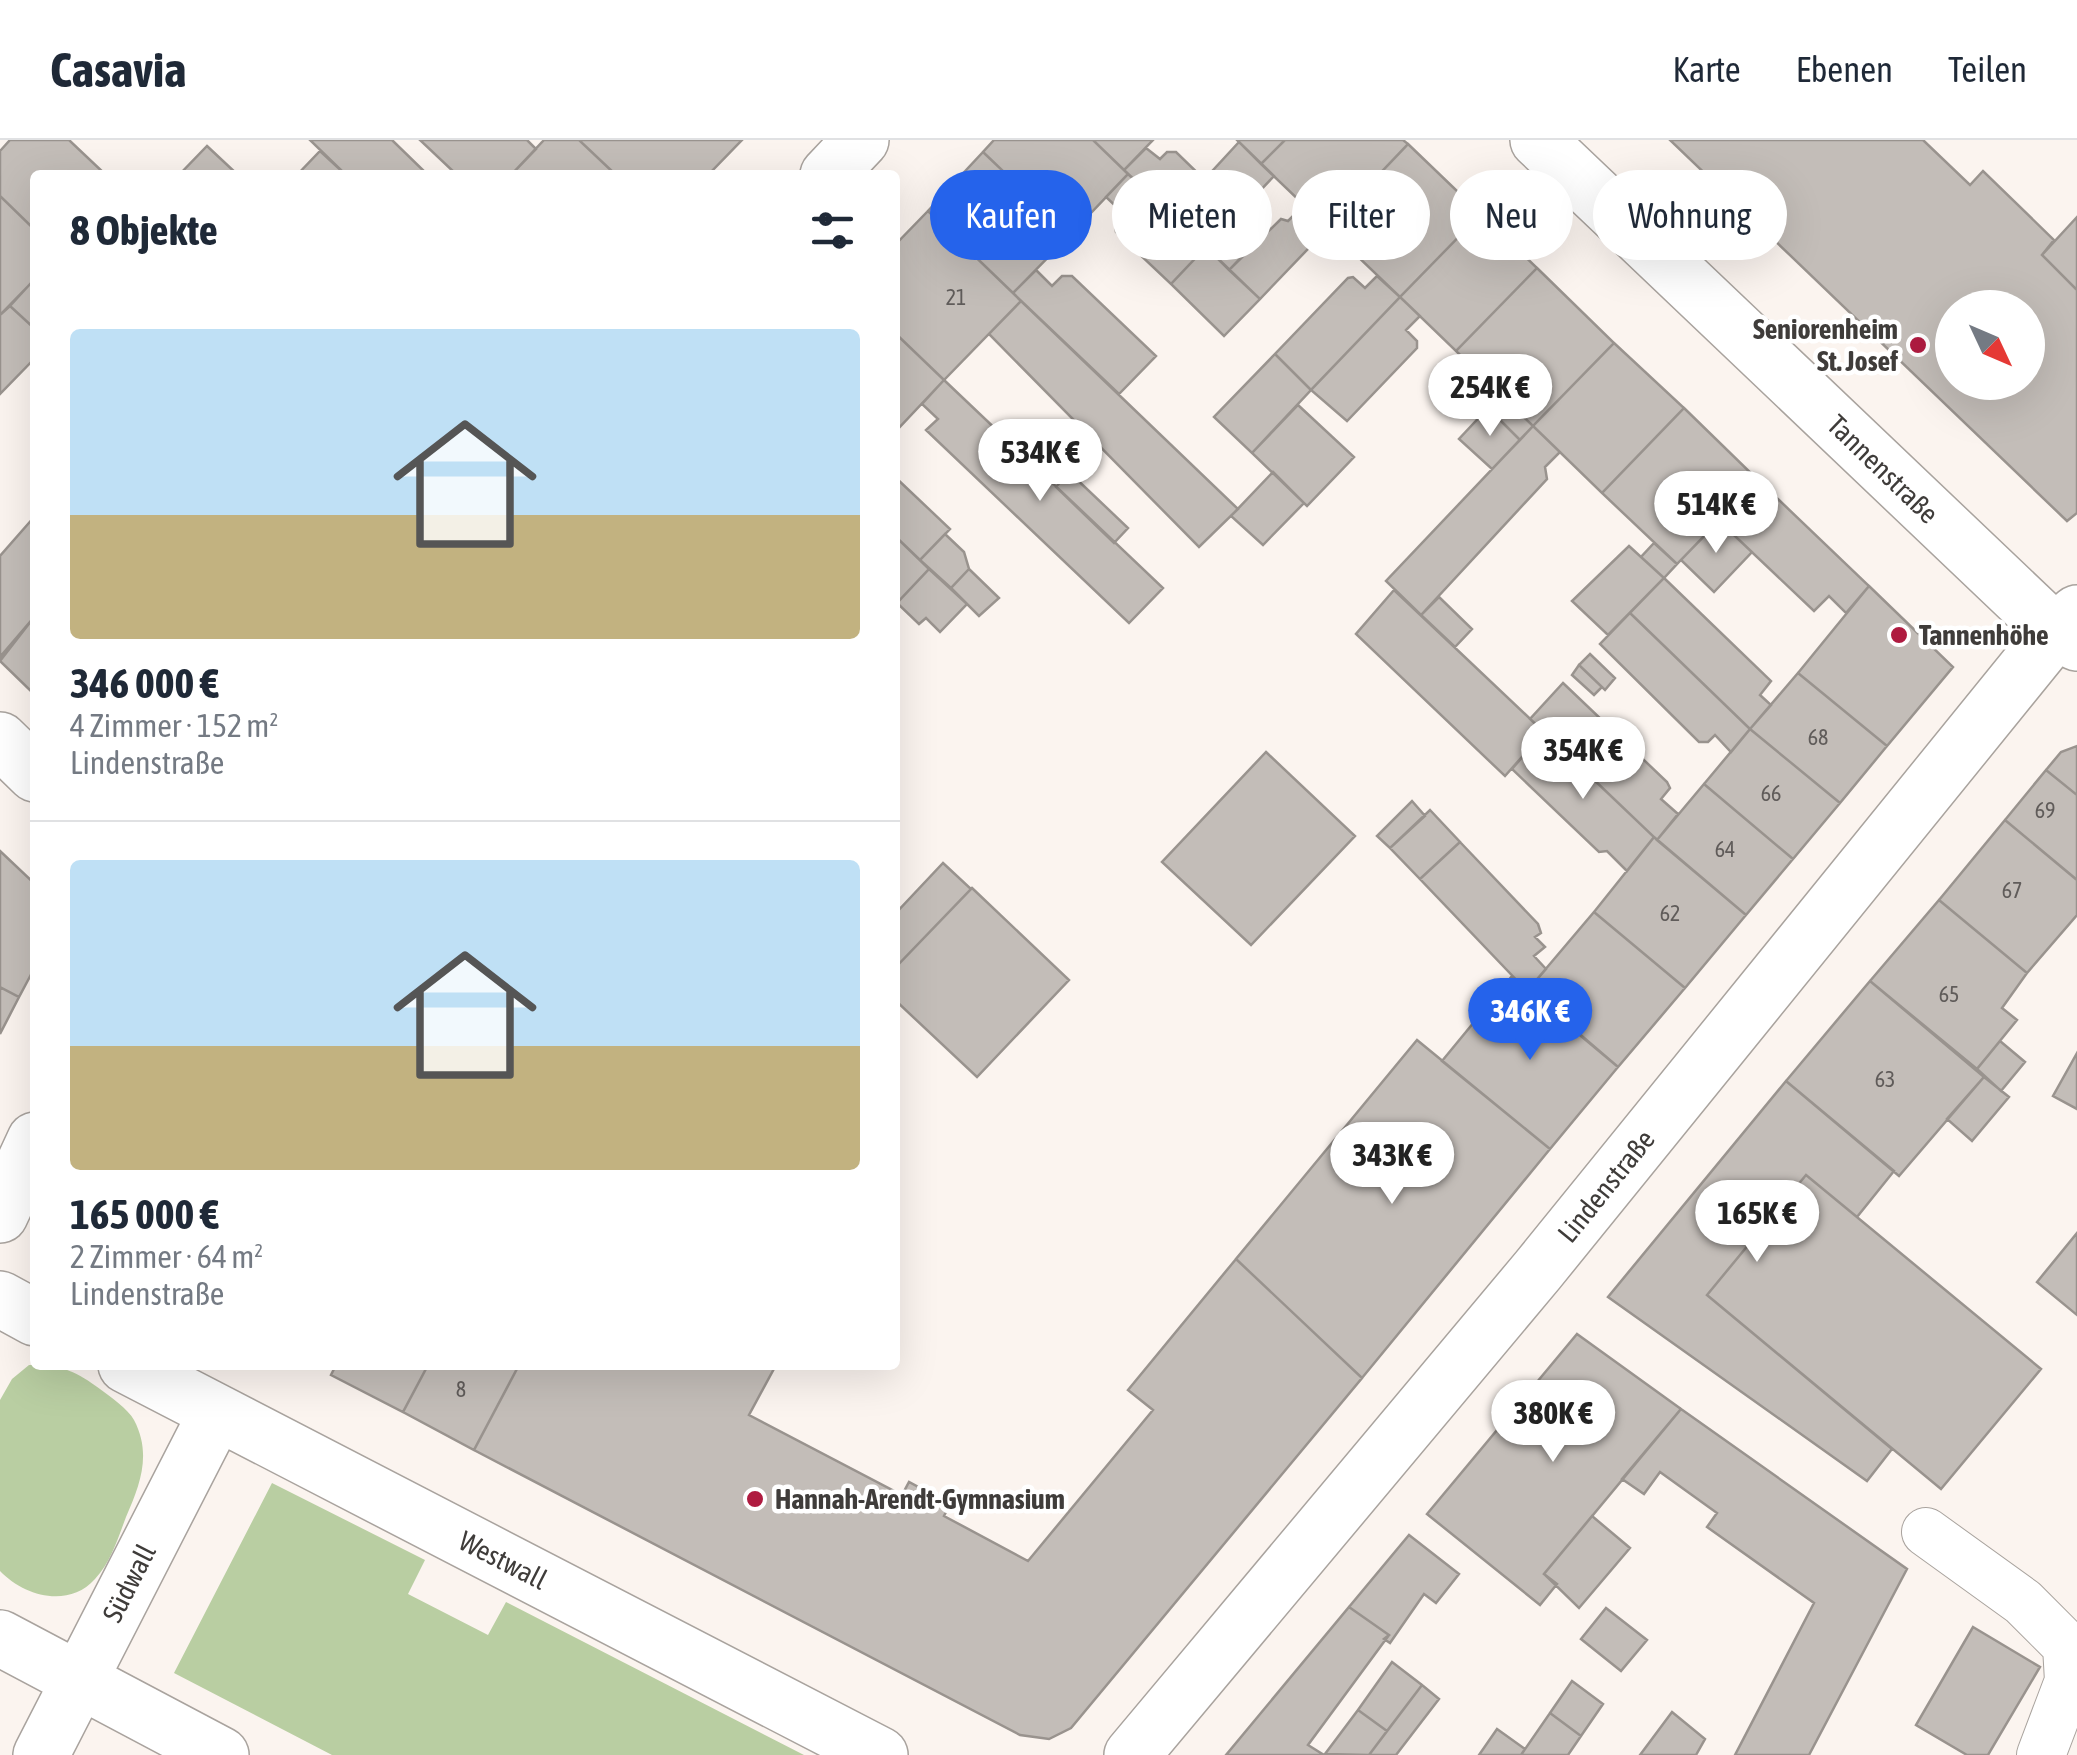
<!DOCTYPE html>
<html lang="de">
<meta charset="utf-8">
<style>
body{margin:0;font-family:"Asap Condensed",sans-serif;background:#f6f6f7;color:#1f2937;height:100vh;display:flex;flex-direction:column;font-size:38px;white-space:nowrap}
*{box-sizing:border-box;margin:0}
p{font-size:32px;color:#747a83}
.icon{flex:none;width:55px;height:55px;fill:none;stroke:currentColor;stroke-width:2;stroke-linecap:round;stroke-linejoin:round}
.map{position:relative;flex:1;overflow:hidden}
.drawer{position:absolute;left:30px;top:30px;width:870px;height:1200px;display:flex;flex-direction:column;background:#fff;border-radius:10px;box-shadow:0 10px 40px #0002}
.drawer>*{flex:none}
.hud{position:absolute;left:930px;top:30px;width:950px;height:90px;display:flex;gap:20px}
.needle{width:65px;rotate:134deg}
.controls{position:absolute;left:1935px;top:150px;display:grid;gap:20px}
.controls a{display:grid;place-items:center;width:110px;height:110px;border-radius:50%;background:#fff;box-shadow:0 10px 40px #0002;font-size:50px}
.price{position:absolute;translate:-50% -85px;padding:0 22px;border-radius:35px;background:#fff;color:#222;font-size:32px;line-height:65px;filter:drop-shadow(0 2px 5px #0008)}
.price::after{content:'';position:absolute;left:50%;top:60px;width:30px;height:22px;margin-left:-15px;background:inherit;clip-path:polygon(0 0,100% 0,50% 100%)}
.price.active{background:#2563eb;color:#fff}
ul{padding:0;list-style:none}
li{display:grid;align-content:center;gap:20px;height:530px;padding:0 40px}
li+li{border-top:2px solid #e0e1e3}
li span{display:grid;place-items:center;height:310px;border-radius:10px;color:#555}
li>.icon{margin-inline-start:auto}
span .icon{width:180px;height:180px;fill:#fffc;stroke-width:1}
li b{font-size:42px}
h2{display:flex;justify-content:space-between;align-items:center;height:120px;padding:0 40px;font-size:42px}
.chip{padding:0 35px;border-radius:45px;background:#fff;box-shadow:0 10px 40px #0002;font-size:35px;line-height:90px}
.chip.active{background:#2563eb;color:#fff}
header{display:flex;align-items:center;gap:60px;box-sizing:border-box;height:140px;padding:0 50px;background:#fff;border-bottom:2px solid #e0e1e3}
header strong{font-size:48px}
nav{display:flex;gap:55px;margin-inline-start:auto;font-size:35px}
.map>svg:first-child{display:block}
.green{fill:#b9cea2}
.building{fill:#c3bdb8;stroke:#99938e;stroke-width:2.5;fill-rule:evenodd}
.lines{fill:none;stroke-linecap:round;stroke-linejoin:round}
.service-casing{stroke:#a9a39e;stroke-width:50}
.minor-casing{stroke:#a9a39e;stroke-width:58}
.service{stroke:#fff;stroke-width:48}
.minor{stroke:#fff;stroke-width:55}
.poi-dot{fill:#af1b40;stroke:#fff;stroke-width:4}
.labels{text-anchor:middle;stroke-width:9;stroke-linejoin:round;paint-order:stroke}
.number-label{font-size:22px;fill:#605c5a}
.poi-label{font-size:28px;font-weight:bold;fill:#3f3c3a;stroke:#fff;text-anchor:start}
.street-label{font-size:28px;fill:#3f3c3a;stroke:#fff}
</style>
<header>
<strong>Casavia</strong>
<nav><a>Karte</a><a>Ebenen</a><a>Teilen</a></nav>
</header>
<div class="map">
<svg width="2077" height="1615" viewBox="0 0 2077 1615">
<rect width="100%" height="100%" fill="#fbf4ef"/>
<path class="green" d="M29 1225C60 1224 76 1231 100 1249 111 1257 128 1269 134 1280 152 1314 140 1345 126 1377 118 1398 111 1422 95 1439 68 1469 24 1456 0 1431V1260L12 1239Z
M272 1343 425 1420 408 1454 488 1495 506 1462 804 1615H332L174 1533Z"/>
<path class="building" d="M10 0H69L106 35H35V90L0 56V11Z
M310 0H392L428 35H346Z
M420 0H527L536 9 511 35H457Z
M544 0H579L616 35H511Z
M579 0H742L708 35H616Z
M994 0H1093L1128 34 1070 95 983 12Z
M1093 0H1153L1124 30Z
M1237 0H1285L1261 24Z
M1285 0H1403L1408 4 1328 88 1261 24Z
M1670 0H1923L1970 45 1983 31 2054 100 2042 115 2077 150V373L2067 381ZM1952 168H2028V242H1952Z
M1239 2 1274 36 1239 73 1204 40Z
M1408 4 1481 74 1400 157 1328 88Z
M207 6 238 35H179Z
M1146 8 1160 19 1167 12H1176L1239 73 1206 107 1124 30Z
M320 11 346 35H297Z
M983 12 1070 95 1013 153 928 71Z
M1128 34 1206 107 1171 144 1116 92 1115 83 1124 74 1106 57Z
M0 56 35 90V139L0 175Z
M1303 65 1318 79 1308 89 1293 76Z
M928 71 1021 161 944 240 895 193V105Z
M1481 74 1537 128 1456 211 1400 157Z
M1293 76 1308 89 1318 79 1328 88 1260 159 1229 130 1281 79 1288 81Z
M2077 77V150L2042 115Z
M1229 85 1252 106 1229 130 1206 107Z
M1206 107 1260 159 1224 196 1171 144Z
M1537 128 1614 203 1533 286 1456 211Z
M1036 130 1052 146 1062 136H1072L1156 216 1119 254 1013 153Z
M1377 136 1400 157 1311 250 1275 214 1348 138 1353 137 1365 148Z
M31 143 35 147V189L10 166Z
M1400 157 1420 176 1406 190 1417 201V208L1347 281 1311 250Z
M1021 161 1238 369 1199 407 989 194Z
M10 166 35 189V218L0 254V175Z
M895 193 944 240 895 292Z
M1614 203 1684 268 1602 353 1533 286Z
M1275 214 1311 250 1252 313 1214 277Z
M944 240 1163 448 1129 483 926 290 938 279 922 264Z
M1501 255 1533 286 1520 300 1488 268Z
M1298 265 1354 317 1307 366 1252 313Z
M1488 268 1520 300 1492 329 1459 299Z
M1684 268 1758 340 1677 424 1602 353Z
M1533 286 1560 312 1545 327 1547 339 1421 475 1386 441Z
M1069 332 1128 388 1114 403 1056 347Z
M1273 332 1304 363 1263 405 1231 376Z
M895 337 950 389 920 420 895 396Z
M1758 340 1869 446 1846 473 1829 456 1814 471 1719 381Z
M35 376V476L0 517V416Z
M1719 381 1752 412 1714 452 1681 420Z
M945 394 964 412 969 429 951 448 920 420Z
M895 396 929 429 897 463 895 461Z
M1654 403 1677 424 1664 438 1641 417Z
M1629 406 1664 438 1608 495 1572 461Z
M929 429 967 464 940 492 926 478 919 484 897 463Z
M969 429 999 458 979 476 951 448Z
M1664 438 1771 541 1760 555 1771 565 1750 589 1630 473Z
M1869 446 1953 527 1887 606 1798 533Z
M1394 450 1544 592 1505 636 1356 494Z
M1439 457 1472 489 1455 507 1421 475Z
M1630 473 1750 589 1731 612 1715 595 1708 602H1699L1600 504Z
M35 476V555L0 521Z
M1590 514 1615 538 1605 550 1579 525Z
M1579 525 1602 547 1594 555 1572 535Z
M1798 533 1887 606 1840 663 1750 589Z
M1563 543 1667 642 1670 648 1661 659 1678 674 1657 700 1530 579Z
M1750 589 1840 663 1793 719 1704 644Z
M1544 592 1654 697 1627 731 1607 711 1599 712 1512 629Z
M2077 606V655L2046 630 2061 612Z
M1266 612 1355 696 1251 805 1162 722Z
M2046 630 2077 655V740L2005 680Z
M1704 644 1793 719 1746 775 1657 700Z
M1412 661 1425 676 1390 708 1377 696Z
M1430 670 1460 702 1420 739 1390 708Z
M2005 680 2077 740V775L2027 833 1939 760Z
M1654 697 1746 775 1685 848 1594 772Z
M1460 702 1538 784 1541 793 1535 797 1545 807 1534 816 1546 829 1527 851 1420 739Z
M0 711 35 744V827L19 857 0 847Z
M943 723 971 749 895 828V774Z
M972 748 1069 840 977 937 895 860V828Z
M1939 760 2027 833 2002 868 2017 880 1977 929 1870 841Z
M1594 772 1685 848 1618 927 1527 851Z
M1512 836 1618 927 1550 1009 1442 921Z
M1870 841 1984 937 1899 1036 1786 941Z
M0 847 19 857 0 894Z
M1417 900 1550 1009 1362 1238 1236 1119Z
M2000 901 2025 922 2001 951 1977 929Z
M2077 913V969L2053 956Z
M1984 937 2009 957 1972 1001 1947 979Z
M1786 941 1894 1031 1857 1077 1806 1035 1707 1155 1892 1309 1867 1341 1608 1157Z
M1806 1035 2041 1229 1941 1349 1707 1155Z
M2077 1093V1175L2037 1142Z
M1236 1119 1362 1238 1071 1588 1049 1599 1020 1595 474 1310 519 1225H776L749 1275 902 1355 909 1342 950 1364 944 1376 1028 1421 1153 1270 1128 1250Z
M1577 1194 1681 1269 1544 1434 1557 1444 1540 1465 1427 1374Z
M336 1225H428L403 1272 331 1235Z
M428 1225H519L474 1310 403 1272Z
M1681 1269 1907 1429 1809 1615H1735L1814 1463 1707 1387 1717 1373 1660 1332 1644 1354 1622 1339Z
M1592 1376 1630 1408 1579 1468 1544 1434Z
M1409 1395 1459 1434 1436 1463 1424 1454 1390 1503 1384 1499 1389 1495 1349 1467Z
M1349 1467 1389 1495 1308 1605 1324 1615H1226Z
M1606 1468 1647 1500 1621 1531 1581 1499Z
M1973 1487 2040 1527 1988 1615H1967L1916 1585Z
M1392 1522 1422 1545 1387 1591 1358 1570Z
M1572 1541 1603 1564 1581 1596 1550 1573Z
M1422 1545 1439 1559 1396 1615H1369Z
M1358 1570 1387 1591 1369 1615 1325 1614Z
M1672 1572 1705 1599 1696 1615H1640Z
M1550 1573 1581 1596 1568 1615H1521Z
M1497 1589 1525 1609 1521 1615H1479Z"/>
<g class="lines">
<g class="service-casing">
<path id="service" d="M1926 1392 2023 1462 2067 1506 2069 1541 2041 1615"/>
</g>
<g class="minor-casing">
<path id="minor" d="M1538 0 2055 492 2077 503
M828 35 861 0
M0 600 35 634
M0 1075 35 1000
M0 1159 35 1178
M126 1225 880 1615
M0 1498 221 1615
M41 1615 217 1272
M1132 1615 1538 1130 2055 492 2077 473"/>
</g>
<use href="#service" class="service"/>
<use href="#minor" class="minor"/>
</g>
<g class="poi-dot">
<circle cx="1918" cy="205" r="10"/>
<circle cx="1899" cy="495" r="10"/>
<circle cx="755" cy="1359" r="10"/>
</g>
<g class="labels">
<g class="number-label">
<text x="956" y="165">21</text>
<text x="1818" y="605">68</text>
<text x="1771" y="661">66</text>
<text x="2045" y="678">69</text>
<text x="1725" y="717">64</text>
<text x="2012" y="758">67</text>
<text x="1670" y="781">62</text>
<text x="1949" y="862">65</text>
<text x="1885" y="947">63</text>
<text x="461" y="1257">8</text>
</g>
<g class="poi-label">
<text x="1898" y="199" text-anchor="end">Seniorenheim<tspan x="1898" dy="32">St. Josef</tspan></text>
<text x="1919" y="505">Tannenhöhe</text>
<text x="775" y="1369">Hannah-Arendt-Gymnasium</text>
</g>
<g class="street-label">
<text transform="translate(1883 329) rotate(44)" y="10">Tannenstraße</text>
<text transform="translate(1606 1046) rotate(-51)" y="10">Lindenstraße</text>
<text transform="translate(503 1420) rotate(27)" y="10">Westwall</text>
<text transform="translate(129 1443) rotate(-63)" y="10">Südwall</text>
</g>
</g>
</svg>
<div class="controls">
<a><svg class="needle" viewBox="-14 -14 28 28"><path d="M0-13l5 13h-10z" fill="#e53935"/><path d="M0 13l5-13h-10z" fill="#747a83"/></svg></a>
</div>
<b class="price" style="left:1490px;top:299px">254K €</b>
<b class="price" style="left:1040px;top:364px">534K €</b>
<b class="price" style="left:1716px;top:416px">514K €</b>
<b class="price" style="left:1583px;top:662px">354K €</b>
<b class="price active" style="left:1530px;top:923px">346K €</b>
<b class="price" style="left:1392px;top:1067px">343K €</b>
<b class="price" style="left:1757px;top:1125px">165K €</b>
<b class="price" style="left:1553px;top:1325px">380K €</b>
<div class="hud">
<a class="chip active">Kaufen</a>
<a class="chip">Mieten</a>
<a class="chip">Filter</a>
<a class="chip">Neu</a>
<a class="chip">Wohnung</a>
</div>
<section class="drawer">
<h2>8 Objekte<svg class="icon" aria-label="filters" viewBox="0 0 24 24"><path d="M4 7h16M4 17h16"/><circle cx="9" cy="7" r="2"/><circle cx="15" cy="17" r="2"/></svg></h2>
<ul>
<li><span style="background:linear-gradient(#bfe0f5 60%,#c2b280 0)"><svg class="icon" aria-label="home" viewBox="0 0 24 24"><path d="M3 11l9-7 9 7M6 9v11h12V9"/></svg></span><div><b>346 000 €</b><p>4 Zimmer · 152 m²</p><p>Lindenstraße</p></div></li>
<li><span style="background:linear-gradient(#bfe0f5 60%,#c2b280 0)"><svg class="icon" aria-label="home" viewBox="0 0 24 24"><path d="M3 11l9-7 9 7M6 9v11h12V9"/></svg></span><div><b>165 000 €</b><p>2 Zimmer · 64 m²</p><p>Lindenstraße</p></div></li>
</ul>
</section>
</div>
